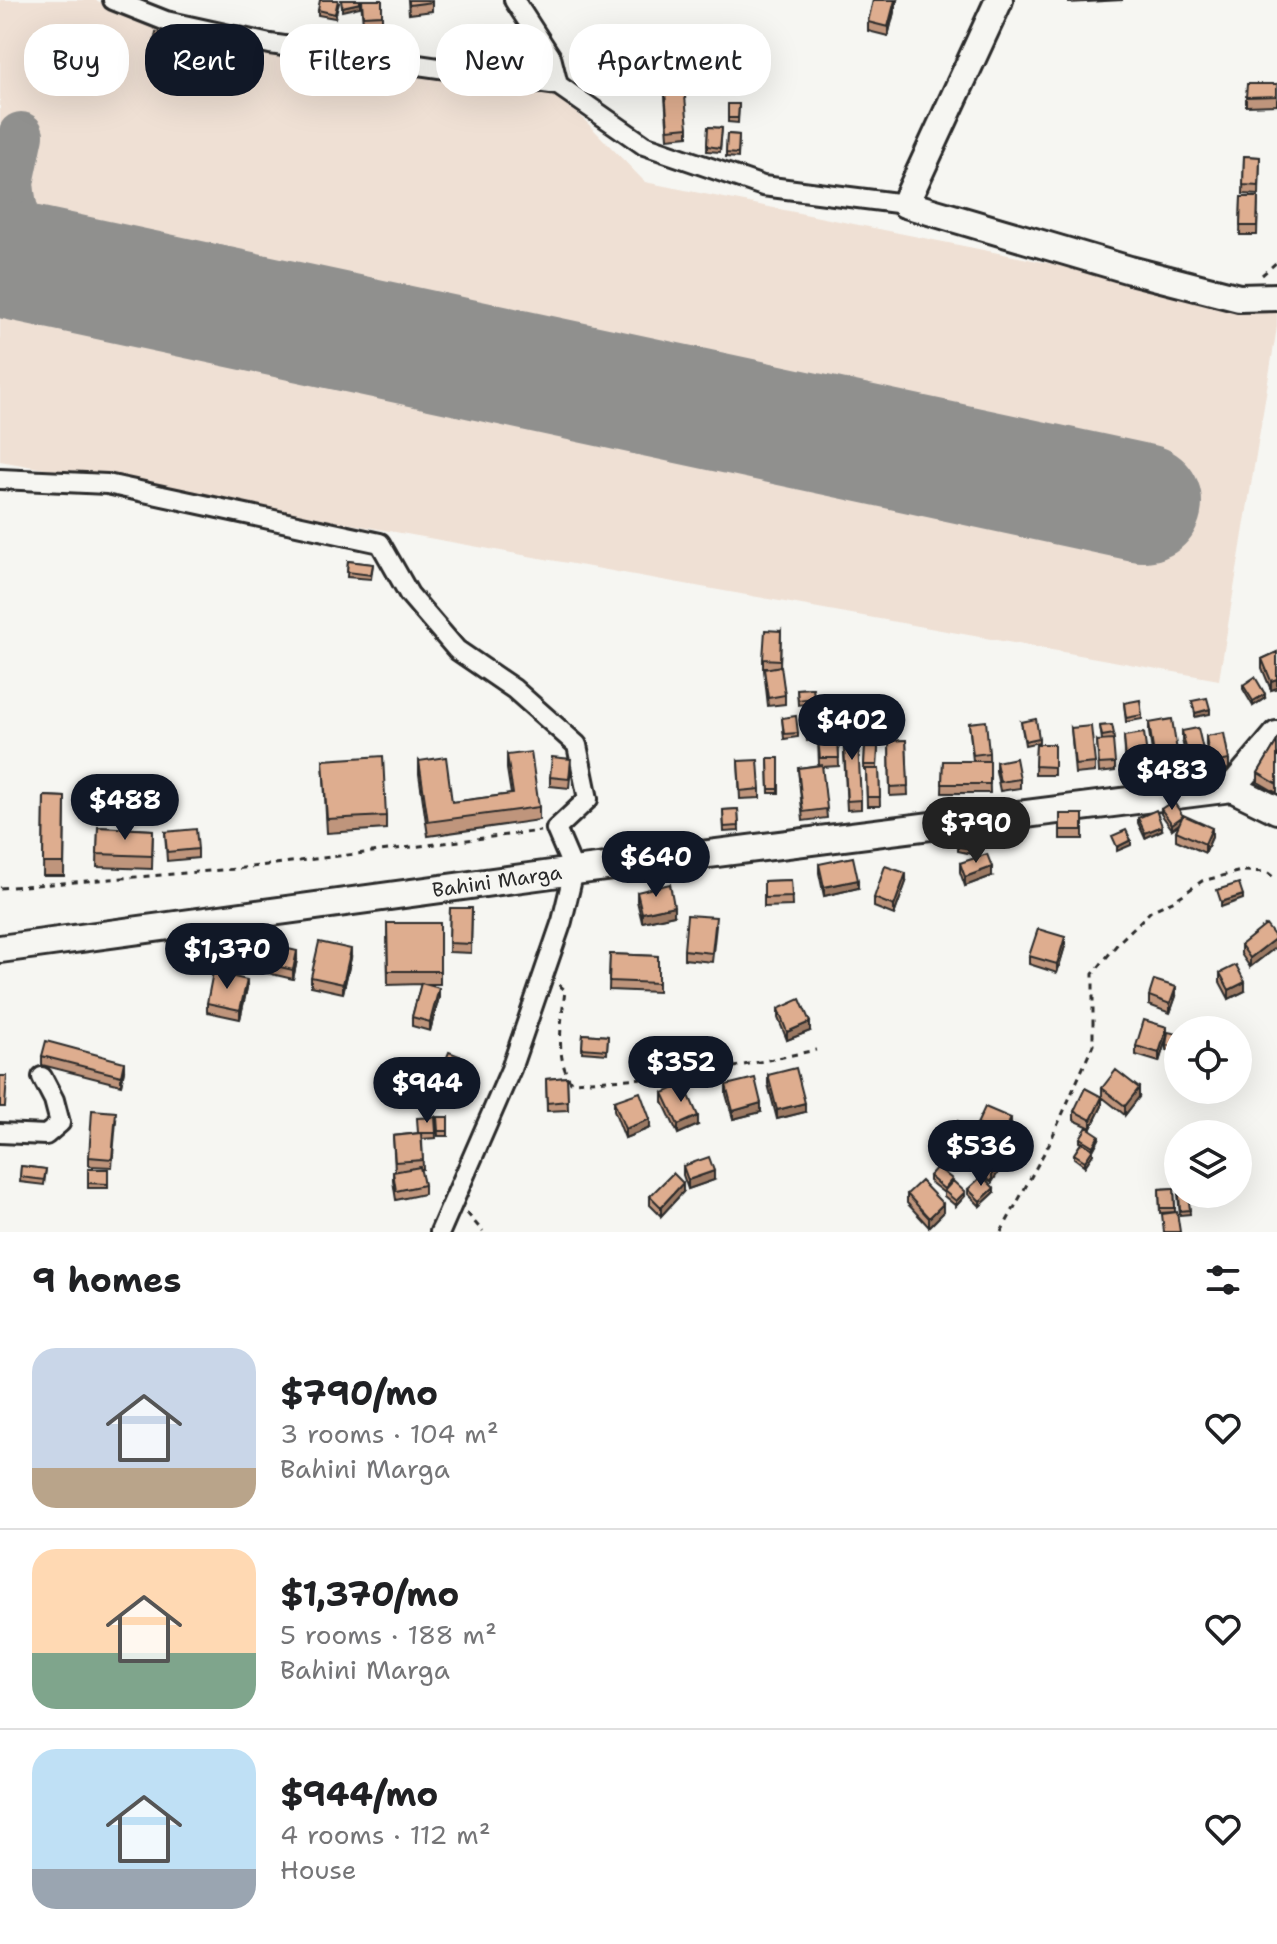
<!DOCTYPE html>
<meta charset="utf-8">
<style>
body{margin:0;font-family:"Shantell Sans",sans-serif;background:#f6f6f6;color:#202124;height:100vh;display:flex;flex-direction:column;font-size:30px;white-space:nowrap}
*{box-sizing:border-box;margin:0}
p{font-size:26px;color:#757577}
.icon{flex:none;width:44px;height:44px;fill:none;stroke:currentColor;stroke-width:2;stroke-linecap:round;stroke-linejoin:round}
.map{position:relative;height:1232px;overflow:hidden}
.details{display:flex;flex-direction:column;background:#fff;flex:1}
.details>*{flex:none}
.banner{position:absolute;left:24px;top:24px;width:800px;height:72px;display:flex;gap:16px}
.controls{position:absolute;left:1164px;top:1016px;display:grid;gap:16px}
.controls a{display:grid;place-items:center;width:88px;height:88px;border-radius:50%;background:#fff;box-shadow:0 8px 32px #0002;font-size:40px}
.price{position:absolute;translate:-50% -68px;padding:0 18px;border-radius:28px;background:#111827;color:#fff;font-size:26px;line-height:52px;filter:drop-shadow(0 2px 4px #0008)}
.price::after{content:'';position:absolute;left:50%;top:48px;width:24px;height:18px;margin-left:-12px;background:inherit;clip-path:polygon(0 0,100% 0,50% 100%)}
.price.selected{background:#222;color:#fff}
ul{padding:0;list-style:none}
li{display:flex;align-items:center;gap:24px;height:200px;padding:0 32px}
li+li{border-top:2px solid #e0e0e0}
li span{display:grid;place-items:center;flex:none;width:224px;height:160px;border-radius:24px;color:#555}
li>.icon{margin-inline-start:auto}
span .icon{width:96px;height:96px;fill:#fffc;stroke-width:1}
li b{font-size:34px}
h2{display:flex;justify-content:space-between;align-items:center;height:96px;padding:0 32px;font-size:34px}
.chip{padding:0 28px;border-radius:32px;background:#fff;box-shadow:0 8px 32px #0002;font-size:28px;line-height:72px}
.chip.selected{background:#111827;color:#fff}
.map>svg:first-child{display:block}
.built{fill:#efe0d4}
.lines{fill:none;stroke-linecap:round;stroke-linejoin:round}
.taxiway{stroke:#90908e;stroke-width:46}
.runway{stroke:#90908e;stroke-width:118}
.street-casing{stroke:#2b2b2b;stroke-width:24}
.secondary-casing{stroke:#2b2b2b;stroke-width:32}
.path{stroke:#2b2b2b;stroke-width:3;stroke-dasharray:6 6;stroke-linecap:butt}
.street{stroke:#f6f6f2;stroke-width:18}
.secondary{stroke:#f6f6f2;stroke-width:26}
.wall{fill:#bf957b;stroke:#2b2b2b;stroke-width:2}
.shaded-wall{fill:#9b7964;stroke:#2b2b2b;stroke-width:2}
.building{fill:#dead8f;stroke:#2b2b2b;stroke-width:2}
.labels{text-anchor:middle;stroke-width:6;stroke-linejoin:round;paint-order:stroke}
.street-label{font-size:20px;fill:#2b2b2b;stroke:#f6f6f2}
</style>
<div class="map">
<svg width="1277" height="1232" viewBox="0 0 1277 1232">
<rect width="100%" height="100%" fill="#f6f6f2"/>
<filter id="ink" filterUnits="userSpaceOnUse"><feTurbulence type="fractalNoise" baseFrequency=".0125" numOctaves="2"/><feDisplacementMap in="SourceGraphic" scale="16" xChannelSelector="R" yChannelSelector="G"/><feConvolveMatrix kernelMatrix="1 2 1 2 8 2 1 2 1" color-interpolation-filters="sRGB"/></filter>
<g filter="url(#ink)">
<path class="built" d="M0 0H95L198 41 558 93 645 182 1277 309V327L1219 680 0 461Z"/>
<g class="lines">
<path class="taxiway" d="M11 183C15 231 26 236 56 270
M0 203 11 183 21 135"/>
<path class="runway" d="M0 258 1143 503"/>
<g class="street-casing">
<path id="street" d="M113 0 166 21 270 44 558 85 644 145 763 186 905 204
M514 0 551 57 558 85
M0 479 107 484 380 543 409 594 457 650 514 689 577 745 588 799 556 829 574 871 562 921 511 1069 440 1232
M0 1133 46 1135 60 1123 54 1100 42 1077"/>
</g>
<g class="secondary-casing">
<path id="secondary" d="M999 0 905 204 1130 270 1239 298 1277 297
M1232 788 1277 735
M1232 788 1277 810
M0 949 574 871 1232 788"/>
</g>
<path class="path" d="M1262 275 1277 262
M0 888 235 869 540 831
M559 985 565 990C562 1020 554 1056 571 1082L666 1077 730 1068 816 1050
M467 1213 483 1232
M1001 1232 1050 1142 1093 1045V974L1119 942 1151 911 1175 900 1202 881 1241 871 1267 872 1277 880"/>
<use href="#street" class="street"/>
<use href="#secondary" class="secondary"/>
</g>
<path class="wall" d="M361 0H382V24H363Z
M408 0H432V11L409 14Z
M897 0 888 36 868 31V22Z
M1069 0H1123L1069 3Z
M339 3 335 18 318 15V10Z
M178 41 176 52 154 48V43Z
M663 67 688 127V136L668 138Z
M1277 84V105L1246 106V97Z
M728 104H739L738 123 728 122Z
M708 127 722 128 720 152 707 151Z
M727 134 739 135 738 158 726 157Z
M1244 156 1260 157 1259 195 1243 194Z
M1241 197H1258L1257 235H1240Z
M348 561 373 564 371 579 347 577Z
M781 631 780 667 785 695V704L768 706 764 669 768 668H763V659Z
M1277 652V688L1271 690 1262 668V659Z
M1243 685 1265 698 1253 706 1243 689Z
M813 688 814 703 798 705 797 689Z
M1124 703 1142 715V719L1126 722Z
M804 706 829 730V739L838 738 839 766 822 767 827 818 803 821 798 768 819 765 818 740 807 741Z
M782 718 798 733V737L784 739Z
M1021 722 1039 738V742L1025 745Z
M969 723 989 753 990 793H942L943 761H973Z
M1149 723 1177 751V760L1154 764 1149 732Z
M1112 725 1114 739 1102 740 1100 726Z
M1071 728 1095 763V772L1075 774Z
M1182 731 1203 750V758L1187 761 1182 740Z
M843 734 861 800V809L847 810Z
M1124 736 1147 756V765L1126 768Z
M1206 736 1229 760V769L1210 772 1206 745Z
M906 740 908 795 890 796 889 741Z
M1097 741 1115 763V771L1099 773Z
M1277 741V793L1258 782V773Z
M1036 744H1054V775H1035Z
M865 747H878L877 769H879L880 806H867L866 770H864Z
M507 755 539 807V820L428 836 419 774V761L452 802 511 794 507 769Z
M768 758H779V793H769Z
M323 760 386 816V829L327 833Z
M738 761 760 789V798L740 799Z
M996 762 1020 779V788L1000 791 996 771Z
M571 768 569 788 550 786V777Z
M44 796 65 797 64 876H43Z
M738 809 739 831 724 832 723 810Z
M1161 809 1183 816 1212 837 1205 853 1176 840V831L1180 823 1172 829 1161 814Z
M1060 814H1083V839H1060Z
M1138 818 1162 830 1145 838 1138 823Z
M98 827 153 830 152 869 97 867Z
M165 832 198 849V858L167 861Z
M973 844 972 854 958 851V847Z
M960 863 992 876 965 886 960 872Z
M819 864 858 888 824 896 819 873Z
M791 880 792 906 764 907V881Z
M906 882 894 915 874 907V898Z
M637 892 674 915 642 922 637 901Z
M450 908H472L471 953 449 952Z
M387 923 440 971V984H424L439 997 430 1031 412 1026V1017L421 984 388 985Z
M716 926 712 962 684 959V950Z
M1241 945 1276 947 1250 967 1241 954Z
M1065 946 1057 973 1029 964V956Z
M610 954 658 956V992L609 990Z
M351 958 343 993 311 986V977Z
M250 960H297L293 979 250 969Z
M1220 973 1245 991 1229 999 1220 982Z
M247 988 240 1019 207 1012V1003Z
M1149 996H1176L1170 1013 1149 1005Z
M778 1009 810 1031 787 1040 778 1018Z
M583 1034 608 1036 607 1054 582 1052Z
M1178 1034V1052L1166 1050V1045Z
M1167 1036 1159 1062 1136 1055V1046Z
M42 1056 124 1070 121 1085 42 1065Z
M462 1061 454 1082 441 1077V1072Z
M768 1075 805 1112 777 1119 768 1084Z
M567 1077 568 1110 547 1111 546 1079Z
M726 1085 761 1112 733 1119 726 1094Z
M1102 1088 1139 1097 1125 1115 1102 1097V1106L1091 1128 1074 1120V1111L1102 1097Z
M663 1093 698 1125 678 1134 663 1102Z
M614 1101 650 1128 625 1138 614 1110Z
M435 1117 436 1138 422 1139 423 1169H420L424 1185V1194L396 1200 393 1181V1172L402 1171H395L393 1136 418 1133Z
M437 1117H448V1136H438Z
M116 1121 112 1167 89 1166V1157Z
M977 1124 1011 1127 1003 1145 977 1133Z
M948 1138 973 1139 963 1156 948 1147Z
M1080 1138 1099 1139 1093 1150V1154L1085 1166 1074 1158V1154L1081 1143 1080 1142Z
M970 1159 1001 1168 992 1182 970 1168Z
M21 1166 46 1169 44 1185 20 1182Z
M683 1166 714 1180 688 1189 683 1175Z
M88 1169H108V1188H88Z
M929 1176 952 1182 965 1196 956 1206 944 1196V1193L929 1181Z
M1174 1188 1175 1212 1160 1213 1159 1189Z
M968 1189 994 1193 980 1206 968 1194Z
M683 1192 661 1216 650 1205V1196Z
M907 1194 943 1213 929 1227 907 1203Z
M1178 1194H1188L1190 1214 1180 1215Z"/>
<path class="shaded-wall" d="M895 0H897L888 36V27Z
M360 3V7L342 11V7Z
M1277 679V688L1271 690V681Z
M1265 694V698L1253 706V701Z
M1210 709V714L1195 717V713Z
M1183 816V821L1172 829V824Z
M1162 826V830L1145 838V833Z
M1212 828V837L1205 853V844Z
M1131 840V845L1117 851V847Z
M992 867V876L965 886V877Z
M906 873V882L894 915V906Z
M858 880V888L824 896V887Z
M1243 895V899L1221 907V902Z
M674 906V915L642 922V913Z
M1065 937V946L1057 973V964Z
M1276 938V947L1250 967V958Z
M351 949V958L343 993V984Z
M297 951V960L293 979V970Z
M247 980V988L240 1019V1010Z
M1245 982V991L1229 999V990Z
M1176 987V996L1170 1013V1004Z
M439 988V997L430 1031V1022Z
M810 1022V1031L787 1040V1032Z
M1167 1027V1036L1159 1062V1053Z
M462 1057V1061L454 1082V1077Z
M124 1062V1070L121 1085V1076Z
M1139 1088V1097L1125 1115V1106Z
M1102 1097V1106L1091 1128V1120Z
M761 1103V1112L733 1119V1111Z
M805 1103V1112L777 1119V1110Z
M698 1116V1125L678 1134V1125Z
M1011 1118V1127L1003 1145V1136Z
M650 1119V1128L625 1138V1129Z
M973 1130V1139L963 1156V1147Z
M1099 1135V1139L1093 1150V1154L1085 1166V1161L1093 1149V1146Z
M1001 1159V1168L992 1182V1173Z
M714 1171V1180L688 1189V1180Z
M683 1183V1192L661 1216V1207Z
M994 1188V1193L980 1206V1201Z
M965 1192V1196L956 1206V1201Z
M943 1204V1213L929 1227V1218Z"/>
<path class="building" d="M320 0H338L335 14 318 10Z
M341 0H360V3L342 7Z
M362 0H382V15L363 16Z
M409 0H432V2L409 5Z
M873 0H895L888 27 868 22Z
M156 32 178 37 176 48 154 43Z
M682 66 688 127 668 129 663 67Z
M1247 84H1277V96L1246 97Z
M728 104H739L738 118H728Z
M708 127 722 128 720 148 707 146Z
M727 134 739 135 738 154 726 153Z
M1244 156 1260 157 1259 186 1243 185Z
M1241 197H1258L1257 226H1240Z
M348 561 373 564 371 575 347 572Z
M765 630 781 631 780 660 763 659Z
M1277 652V679L1271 681 1262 659Z
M781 666 785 695 768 698 764 669Z
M1255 677 1265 694 1253 701 1243 685Z
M813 688 814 698 798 700 797 689Z
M1207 698 1210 709 1195 713 1192 701Z
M1140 700 1142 715 1126 718 1124 703Z
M827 704 829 730 807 732 804 706Z
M796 716 798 733 784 734 782 718Z
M1036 719 1039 738 1025 741 1021 722Z
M1172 719 1177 751 1154 755 1149 723Z
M986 721 989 753 973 755 969 723Z
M857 724 861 800 847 801 843 725Z
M1112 725 1114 734 1102 736 1100 726Z
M1091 726 1095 763 1075 765 1071 728Z
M1198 728 1203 750 1187 752 1182 731Z
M1144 733 1147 756 1126 759 1124 736Z
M1224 733 1229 760 1210 764 1206 736Z
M838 738 839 758H820L818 739Z
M906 740 908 786 890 787 889 741Z
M1113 740 1115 763 1099 764 1097 741Z
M1277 741V784L1258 773Z
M1036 744H1054V767L1035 766Z
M865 747H878L877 765H864Z
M531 752 539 807 428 822 419 761 446 757 452 802 513 794 507 755Z
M383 756 386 816 327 819 323 760Z
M552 757 571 759 569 779 550 777Z
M768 758H779V789H769Z
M1016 758 1020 779 1000 782 996 762Z
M758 760 760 789 740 791 738 761Z
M943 761H990V784H942Z
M822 765 827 809 803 812 798 768Z
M866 769H879L880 797H867Z
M44 796 65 797 64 863H43Z
M1173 801 1183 816 1172 824 1161 809Z
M738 809 739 826 724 827 723 810Z
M1156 810 1162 826 1145 833 1138 818Z
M1060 814H1083V830H1060Z
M1183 815 1212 828 1205 844 1176 831Z
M98 827 153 830 152 856 97 854Z
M196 829 198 849 167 852 165 832Z
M1126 830 1131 840 1117 847 1112 836Z
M960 837 973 839 972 849 958 847Z
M987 854 992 867 965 877 960 863Z
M853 857 858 880 824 887 819 864Z
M885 866 906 873 894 906 874 898Z
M791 880 792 897 764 898V881Z
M1239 883 1243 895 1221 902 1217 890Z
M670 884 674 906 642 913 637 892Z
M450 908H472L471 944 449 943Z
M687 915 716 917 712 953 684 950Z
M387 923H440V971H388Z
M1266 925 1276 938 1250 958 1241 945Z
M1038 929 1065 937 1057 964 1029 956Z
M254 941 297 951 293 970 250 960Z
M319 942 351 949 343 984 311 977Z
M610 954 658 956V983L609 981Z
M1236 965 1245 982 1229 990 1220 973Z
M213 972 247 980 240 1010 207 1003Z
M1154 980 1176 987 1170 1004 1149 996Z
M421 983 439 988 430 1022 412 1017Z
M800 999 810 1022 787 1032 778 1009Z
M1144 1020 1167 1027 1159 1053 1136 1046Z
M1168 1032 1178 1034V1048L1166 1045Z
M583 1034 608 1036 607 1050 582 1048Z
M46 1041 124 1062 121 1076 42 1056Z
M449 1052 462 1057 454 1077 441 1072Z
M796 1068 805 1103 777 1110 768 1075Z
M1116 1070 1139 1088 1125 1106 1102 1088Z
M0 1076H7L5 1107H0Z
M567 1077 568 1101 547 1103 546 1079Z
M755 1078 761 1103 733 1111 726 1085Z
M684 1084 698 1116 678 1125 663 1093Z
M1085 1088 1102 1097 1091 1120 1074 1111Z
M640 1092 650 1119 625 1129 614 1101Z
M985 1107 1011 1118 1003 1136 977 1124Z
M92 1110 116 1112 112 1159 89 1157Z
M435 1117 436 1133H418L417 1118Z
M437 1117H448V1131H438Z
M958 1121 973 1130 963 1147 948 1138Z
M1087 1127 1099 1135 1093 1146 1080 1138Z
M421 1133 423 1160 395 1162 393 1136Z
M1082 1142 1093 1149 1085 1161 1074 1154Z
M979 1145 1001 1159 992 1173 970 1159Z
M709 1157 714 1171 688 1180 683 1166Z
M21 1166 46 1169 44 1180 20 1177Z
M420 1167 424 1185 396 1191 393 1172Z
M937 1167 952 1179 944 1189 929 1176Z
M88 1169H108V1184L88 1183Z
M673 1173 683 1183 661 1207 650 1196Z
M982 1176 994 1188 980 1201 968 1189Z
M921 1181 943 1204 929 1218 907 1194Z
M953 1181 965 1192 956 1201 944 1191Z
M1174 1188 1175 1208H1160L1159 1189Z
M1179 1194H1188L1190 1210 1180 1211Z
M1177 1212 1180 1232H1164L1162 1214Z"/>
</g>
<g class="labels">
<g class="street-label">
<text transform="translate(497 881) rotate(-8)" y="7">Bahini Marga</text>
</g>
</g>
</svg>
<div class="controls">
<a><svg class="icon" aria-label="locate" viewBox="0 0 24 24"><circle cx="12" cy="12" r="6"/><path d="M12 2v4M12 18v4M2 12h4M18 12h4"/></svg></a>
<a><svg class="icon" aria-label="layers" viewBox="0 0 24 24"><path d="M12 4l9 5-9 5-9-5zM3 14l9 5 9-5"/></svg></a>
</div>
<b class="price" style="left:852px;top:762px">$402</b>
<b class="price" style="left:1172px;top:812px">$483</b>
<b class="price" style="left:125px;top:842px">$488</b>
<b class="price selected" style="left:976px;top:865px">$790</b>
<b class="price" style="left:656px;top:899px">$640</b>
<b class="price" style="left:227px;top:991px">$1,370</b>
<b class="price" style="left:681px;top:1104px">$352</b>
<b class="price" style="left:427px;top:1125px">$944</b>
<b class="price" style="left:981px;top:1188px">$536</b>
<div class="banner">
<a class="chip">Buy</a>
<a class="chip selected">Rent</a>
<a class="chip">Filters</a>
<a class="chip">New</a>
<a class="chip">Apartment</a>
</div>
</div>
<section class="details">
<h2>9 homes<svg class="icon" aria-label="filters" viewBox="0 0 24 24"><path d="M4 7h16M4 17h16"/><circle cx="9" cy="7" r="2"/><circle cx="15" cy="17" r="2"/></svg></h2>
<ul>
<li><span style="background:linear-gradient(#c9d6e8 75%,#b9a48a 0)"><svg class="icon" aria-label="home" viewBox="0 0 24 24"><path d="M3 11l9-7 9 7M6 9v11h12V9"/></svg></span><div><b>$790/mo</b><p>3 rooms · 104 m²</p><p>Bahini Marga</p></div><svg class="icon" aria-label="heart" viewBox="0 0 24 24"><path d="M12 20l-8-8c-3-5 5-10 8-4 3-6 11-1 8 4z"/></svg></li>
<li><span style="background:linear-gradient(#ffd9b3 65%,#7fa58c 0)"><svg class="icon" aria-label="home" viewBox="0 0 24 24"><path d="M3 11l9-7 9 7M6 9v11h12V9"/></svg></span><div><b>$1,370/mo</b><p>5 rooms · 188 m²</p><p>Bahini Marga</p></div><svg class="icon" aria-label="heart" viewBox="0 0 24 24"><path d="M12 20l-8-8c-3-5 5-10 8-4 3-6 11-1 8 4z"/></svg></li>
<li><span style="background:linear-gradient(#bfe0f5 75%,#9aa5b1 0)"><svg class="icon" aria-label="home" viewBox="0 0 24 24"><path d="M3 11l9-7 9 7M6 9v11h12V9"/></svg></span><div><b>$944/mo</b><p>4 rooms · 112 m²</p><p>House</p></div><svg class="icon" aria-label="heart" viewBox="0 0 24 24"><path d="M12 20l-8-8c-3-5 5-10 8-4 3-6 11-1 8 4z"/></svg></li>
</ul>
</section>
